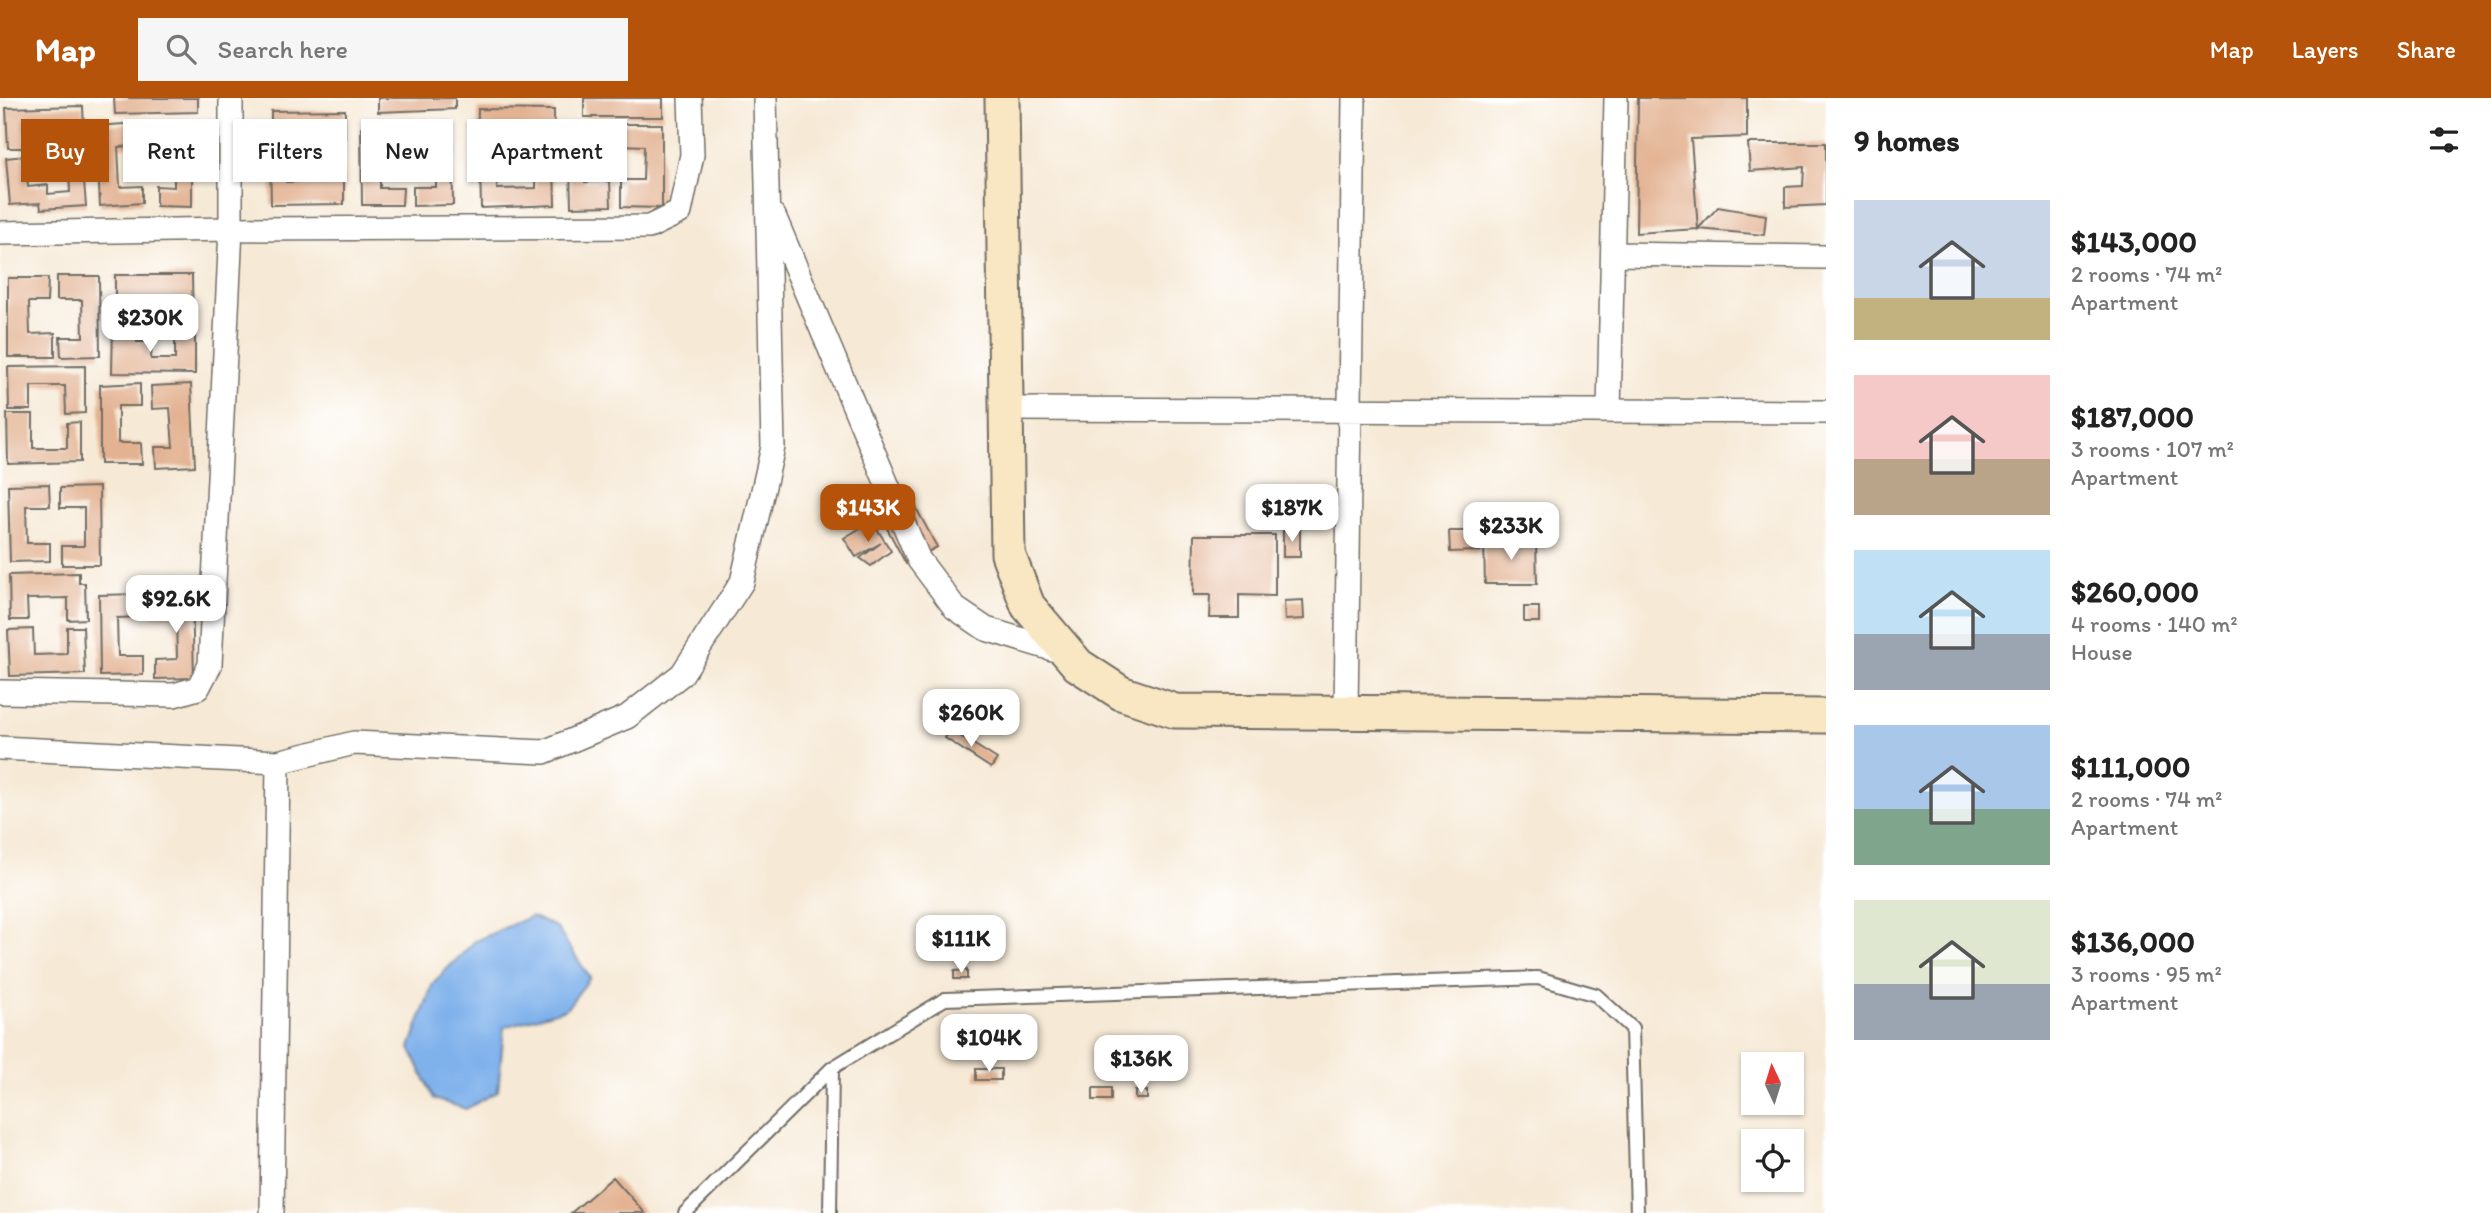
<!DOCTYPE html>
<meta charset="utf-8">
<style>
body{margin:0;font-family:Itim,sans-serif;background:#f6f6f6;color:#222;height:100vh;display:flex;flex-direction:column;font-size:26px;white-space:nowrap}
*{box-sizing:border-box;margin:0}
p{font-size:23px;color:#767676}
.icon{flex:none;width:38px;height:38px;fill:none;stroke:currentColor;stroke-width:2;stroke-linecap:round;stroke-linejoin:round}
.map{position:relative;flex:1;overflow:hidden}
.sheet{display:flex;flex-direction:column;background:#fff;width:665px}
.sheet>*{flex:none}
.banner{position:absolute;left:21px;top:21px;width:665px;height:63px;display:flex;gap:14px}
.needle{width:46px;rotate:356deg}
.fabs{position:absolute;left:1741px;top:954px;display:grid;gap:14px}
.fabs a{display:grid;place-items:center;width:63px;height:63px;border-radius:0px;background:#fff;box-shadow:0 2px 5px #0004;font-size:35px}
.price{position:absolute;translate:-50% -60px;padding:0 16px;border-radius:14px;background:#fff;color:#222;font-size:23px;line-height:46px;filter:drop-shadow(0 2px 4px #0008)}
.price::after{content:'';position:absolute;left:50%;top:42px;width:21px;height:16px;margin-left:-10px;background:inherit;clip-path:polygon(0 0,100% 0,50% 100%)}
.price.selected{background:#b45309;color:#fff}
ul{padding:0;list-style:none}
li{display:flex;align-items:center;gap:21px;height:175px;padding:0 28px}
li span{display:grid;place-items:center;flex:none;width:196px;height:140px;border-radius:0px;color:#555}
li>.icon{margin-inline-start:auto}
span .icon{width:84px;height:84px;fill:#fffc;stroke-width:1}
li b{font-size:30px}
h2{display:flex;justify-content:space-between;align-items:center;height:84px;padding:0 28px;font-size:30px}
.tag{padding:0 24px;border-radius:0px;background:#fff;box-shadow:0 2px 5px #0004;font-size:24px;line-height:63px}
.tag.selected{background:#b45309;color:#fff}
header{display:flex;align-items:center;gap:42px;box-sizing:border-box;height:98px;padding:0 35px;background:#b45309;color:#fff}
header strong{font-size:33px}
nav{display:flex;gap:38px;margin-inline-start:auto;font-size:24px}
.search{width:490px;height:63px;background:#f6f6f6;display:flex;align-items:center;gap:18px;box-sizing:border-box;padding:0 24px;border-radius:0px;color:#767676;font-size:26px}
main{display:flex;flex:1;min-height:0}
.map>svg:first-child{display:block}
.water{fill:#7fb1eb;stroke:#556e8b;stroke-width:2}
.building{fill:#e3b292}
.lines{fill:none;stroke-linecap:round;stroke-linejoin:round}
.lane-casing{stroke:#726e66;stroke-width:16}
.street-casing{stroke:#726e66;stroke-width:26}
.secondary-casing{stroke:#726e66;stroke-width:37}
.lane{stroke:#fff;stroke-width:12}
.street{stroke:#fff;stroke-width:23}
.secondary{stroke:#f9e7c3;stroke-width:33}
</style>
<header>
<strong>Map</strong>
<div class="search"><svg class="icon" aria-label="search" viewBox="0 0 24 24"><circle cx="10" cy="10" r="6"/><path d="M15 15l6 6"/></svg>Search here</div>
<nav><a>Map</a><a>Layers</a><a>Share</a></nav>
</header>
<main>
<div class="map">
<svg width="1826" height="1115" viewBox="0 0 1826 1115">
<rect width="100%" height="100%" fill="#fff"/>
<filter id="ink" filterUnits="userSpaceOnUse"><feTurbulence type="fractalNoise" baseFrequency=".0143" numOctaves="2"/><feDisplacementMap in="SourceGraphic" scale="14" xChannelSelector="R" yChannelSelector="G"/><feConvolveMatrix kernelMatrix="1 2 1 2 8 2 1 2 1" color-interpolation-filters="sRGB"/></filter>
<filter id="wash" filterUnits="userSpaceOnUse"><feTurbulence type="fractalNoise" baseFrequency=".00686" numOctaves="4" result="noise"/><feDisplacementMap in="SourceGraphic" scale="28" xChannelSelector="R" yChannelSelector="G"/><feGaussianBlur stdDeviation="1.57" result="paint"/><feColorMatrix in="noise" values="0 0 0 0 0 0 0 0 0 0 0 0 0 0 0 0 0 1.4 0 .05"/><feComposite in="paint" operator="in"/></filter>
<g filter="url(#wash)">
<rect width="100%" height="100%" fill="#f6e9d5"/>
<path class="water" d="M531 818 556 829 590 880 566 911 504 929 498 993 466 1011 434 1001 410 950 433 885 475 843Z"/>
<g id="blocks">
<path class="building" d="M114 0H198V14L115 16Z
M378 0H455V11L378 14Z
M584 0H663V19H584Z
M1638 0H1747V39L1691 41 1698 131 1718 109 1766 117 1764 137 1698 131 1636 135Z
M83 8 85 58H68L67 31 24 32 25 50H8L6 10Z
M478 11 554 12V63L536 62V37L498 36V58H477Z
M345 12V56H325L326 31H285L286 47H271V13Z
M138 25 139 48 118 49 120 89 142 88V105L100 108 96 28Z
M610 25V49H584L585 84 610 83 611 108 571 109 569 26Z
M621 26H662V110L621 109V82H643L644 48 621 47Z
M149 27H192V109L156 108V88L174 89V49H149Z
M404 28 405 52 380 53V90H403L402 107H362L361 30Z
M411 28H452L453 107 413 108V89H436V52L411 53Z
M1748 45H1826V107L1785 109V89L1803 88 1804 69 1750 73Z
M270 57H285L286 84 327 83V71H344V106L271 107Z
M25 58 28 89 48 87V96L70 94 69 73 83 71 86 108 41 111 40 105 10 107 6 60Z
M480 65H496L497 91 536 90V69L554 68 555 107 481 110Z
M115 177H192L193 226H173V203H139V217L115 218Z
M57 178H99L100 258 61 259 60 239H83L82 202H57Z
M8 180H48L47 204H29L30 236 55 235V259H8Z
M113 225 137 226V244H152L151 261H175V235H195V276L112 275Z
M85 268V315L66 316 65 288H31V312H9L8 269Z
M140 285V308H118V345H141L142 366H100V287Z
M191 286 195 368 156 370 155 349H173L170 310 152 311 151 288Z
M7 316H33V350H67V325L80 324V364L8 366Z
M49 386 50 408H26L27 445H50V463L10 464 8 387Z
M99 389 100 467H62V448H84V410H60V390Z
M906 391 937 449 906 466 881 419 906 405 900 394Z
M872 423 891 453 871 468 860 460 881 445 856 459 844 440Z
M1283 432H1300V459H1283Z
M1449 433H1479L1480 453 1450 454Z
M1194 437H1275V498L1239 497V520H1209L1210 497H1193Z
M1536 442 1537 486H1485L1484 443Z
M79 475V485H85L86 521 68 522V500L27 501 28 522H10L9 477Z
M141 496V519L117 520 118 558H143V577L100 578 99 497Z
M151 496H192L194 580 155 581V562L177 561 176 519 151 520Z
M1303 502 1304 521 1285 522 1284 503Z
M1524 509H1539V524H1524Z
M67 529H83L85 576 10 578 8 532 33 531 34 557 67 556Z
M951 632 997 661 991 670 945 640Z
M967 872V881H954V873Z
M1029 941 1030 955 1005 956V942Z
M976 971H1001V982H976Z
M1093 990H1111V1002H1093Z
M1135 993H1147V1001H1135Z
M613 1079 645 1115H571Z"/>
</g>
</g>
<g filter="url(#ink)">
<use href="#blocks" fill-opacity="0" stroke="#726e66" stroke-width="2"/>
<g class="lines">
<g class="lane-casing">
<path id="lane" d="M685 1115 832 970 945 901 1538 880 1596 897 1632 930 1637 1115
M830 1115 832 970"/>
</g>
<g class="street-casing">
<path id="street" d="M774 118 919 462 955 510 986 531 1069 556
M0 135 231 131 649 129 680 114 692 57 690 0
M1613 156 1826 159
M1006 311 1826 314
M1609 313 1616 0
M0 594 174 597 198 590 210 567 231 131V0
M1346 614 1354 0
M0 650 278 664
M272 1115 278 664 354 645 544 654 627 619 682 576 742 484 773 349 765 0"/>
</g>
<g class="secondary-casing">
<path id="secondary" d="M1002 0 1008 456 1028 508 1078 567 1121 595 1175 613 1826 618"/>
</g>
<use href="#lane" class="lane"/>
<use href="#street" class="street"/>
<use href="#secondary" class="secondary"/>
</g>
</g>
</svg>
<div class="fabs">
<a><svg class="needle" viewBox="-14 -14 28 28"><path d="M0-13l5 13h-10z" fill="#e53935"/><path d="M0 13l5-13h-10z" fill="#767676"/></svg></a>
<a><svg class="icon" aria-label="locate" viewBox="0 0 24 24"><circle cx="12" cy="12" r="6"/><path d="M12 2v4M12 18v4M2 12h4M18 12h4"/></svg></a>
</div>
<b class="price" style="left:150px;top:256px">$230K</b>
<b class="price selected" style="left:868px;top:446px">$143K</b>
<b class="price" style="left:1292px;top:446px">$187K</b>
<b class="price" style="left:1511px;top:464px">$233K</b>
<b class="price" style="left:176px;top:537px">$92.6K</b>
<b class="price" style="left:971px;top:651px">$260K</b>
<b class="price" style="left:961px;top:877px">$111K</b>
<b class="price" style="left:989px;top:976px">$104K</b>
<b class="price" style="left:1141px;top:997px">$136K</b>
<div class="banner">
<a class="tag selected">Buy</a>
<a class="tag">Rent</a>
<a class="tag">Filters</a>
<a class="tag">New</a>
<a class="tag">Apartment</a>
</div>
</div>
<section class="sheet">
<h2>9 homes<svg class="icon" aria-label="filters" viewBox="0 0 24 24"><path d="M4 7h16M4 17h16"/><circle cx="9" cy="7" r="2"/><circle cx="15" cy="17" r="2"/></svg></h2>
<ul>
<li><span style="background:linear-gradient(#c9d6e8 70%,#c2b280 0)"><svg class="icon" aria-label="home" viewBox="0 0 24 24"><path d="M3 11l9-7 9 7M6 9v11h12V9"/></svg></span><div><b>$143,000</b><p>2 rooms · 74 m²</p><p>Apartment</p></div></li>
<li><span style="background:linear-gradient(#f6c9c9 60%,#b9a48a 0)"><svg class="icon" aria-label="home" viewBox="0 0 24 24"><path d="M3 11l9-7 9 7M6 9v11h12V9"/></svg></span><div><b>$187,000</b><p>3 rooms · 107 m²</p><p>Apartment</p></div></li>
<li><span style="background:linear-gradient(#bfe0f5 60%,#9aa5b1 0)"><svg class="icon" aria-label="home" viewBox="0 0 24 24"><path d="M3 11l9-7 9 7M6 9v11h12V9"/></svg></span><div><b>$260,000</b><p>4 rooms · 140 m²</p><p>House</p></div></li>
<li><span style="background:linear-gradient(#a9c7e8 60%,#7fa58c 0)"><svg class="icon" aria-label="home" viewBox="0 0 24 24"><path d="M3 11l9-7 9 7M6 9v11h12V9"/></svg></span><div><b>$111,000</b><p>2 rooms · 74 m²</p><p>Apartment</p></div></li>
<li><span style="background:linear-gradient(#dfe7d0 60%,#9aa5b1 0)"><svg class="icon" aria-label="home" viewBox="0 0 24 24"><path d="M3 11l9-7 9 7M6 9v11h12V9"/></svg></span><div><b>$136,000</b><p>3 rooms · 95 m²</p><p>Apartment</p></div></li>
</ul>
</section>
</main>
